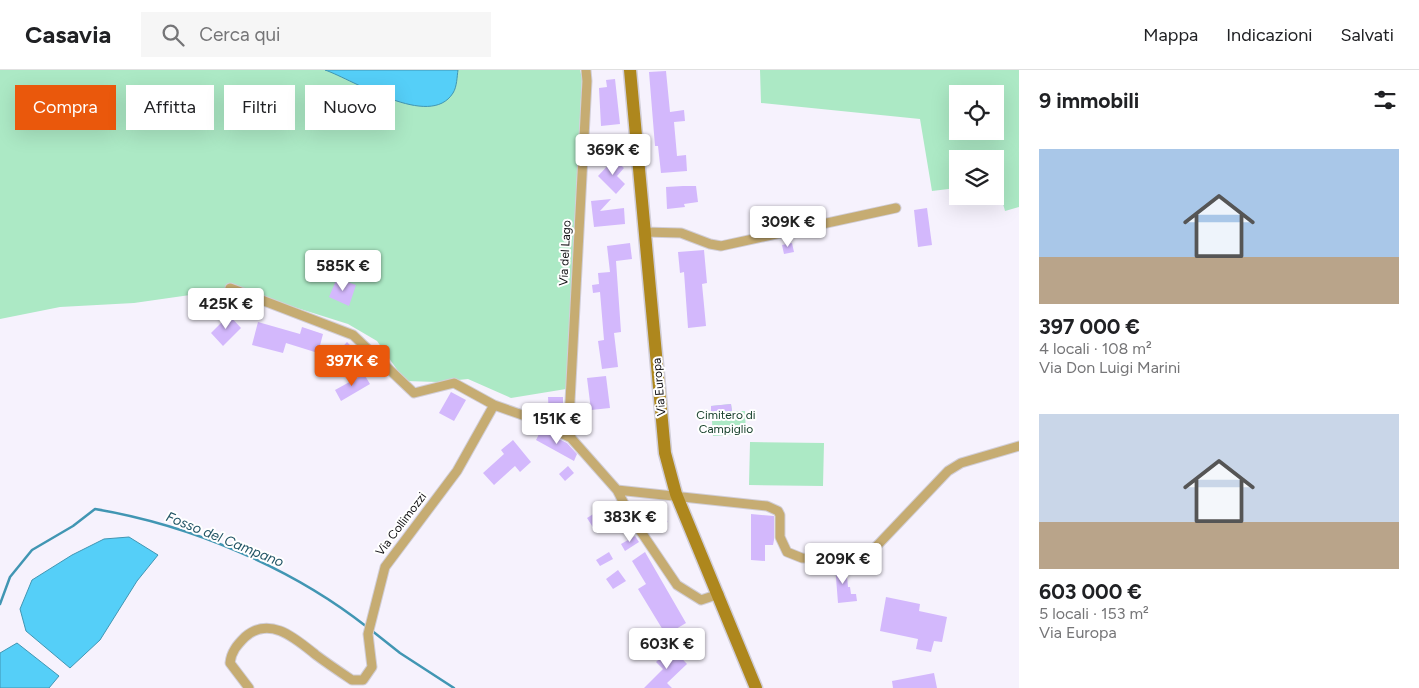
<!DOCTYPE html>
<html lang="it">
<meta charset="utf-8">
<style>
body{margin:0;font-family:Figtree,sans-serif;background:#f6f6f6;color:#202124;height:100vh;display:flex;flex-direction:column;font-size:19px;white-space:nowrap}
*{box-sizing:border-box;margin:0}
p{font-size:16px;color:#757577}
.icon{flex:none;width:28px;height:28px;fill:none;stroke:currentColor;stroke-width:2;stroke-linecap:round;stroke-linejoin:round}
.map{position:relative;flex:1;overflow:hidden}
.drawer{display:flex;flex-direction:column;background:#fff;width:400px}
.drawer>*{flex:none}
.hud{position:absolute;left:15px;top:15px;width:475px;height:45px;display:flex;gap:10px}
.controls{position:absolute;left:949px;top:15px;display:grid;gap:10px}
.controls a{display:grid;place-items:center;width:55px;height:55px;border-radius:0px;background:#fff;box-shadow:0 5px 20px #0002;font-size:25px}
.price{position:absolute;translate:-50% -42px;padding:0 11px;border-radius:5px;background:#fff;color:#222;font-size:16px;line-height:32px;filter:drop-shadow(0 1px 2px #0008)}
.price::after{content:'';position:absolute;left:50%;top:30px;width:15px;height:11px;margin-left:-8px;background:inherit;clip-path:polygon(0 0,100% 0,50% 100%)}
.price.active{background:#ea580c;color:#fff}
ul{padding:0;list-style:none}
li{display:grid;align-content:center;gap:10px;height:265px;padding:0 20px}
li span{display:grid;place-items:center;height:155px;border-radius:0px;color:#555}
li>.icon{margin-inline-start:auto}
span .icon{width:90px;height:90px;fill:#fffc;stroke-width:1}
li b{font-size:21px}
h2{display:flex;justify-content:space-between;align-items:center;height:60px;padding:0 20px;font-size:21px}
.pill{padding:0 18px;border-radius:0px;background:#fff;box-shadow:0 5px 20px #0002;font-size:18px;line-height:45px}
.pill.active{background:#ea580c;color:#fff}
header{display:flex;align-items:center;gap:30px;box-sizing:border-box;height:70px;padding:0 25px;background:#fff;border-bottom:1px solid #e0e0e0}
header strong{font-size:24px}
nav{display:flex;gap:28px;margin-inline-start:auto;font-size:18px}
.search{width:350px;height:45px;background:#f6f6f6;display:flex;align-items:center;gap:12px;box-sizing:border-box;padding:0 18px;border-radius:0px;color:#757577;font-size:19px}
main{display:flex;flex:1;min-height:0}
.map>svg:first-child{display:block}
.green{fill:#ace9c5;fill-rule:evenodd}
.water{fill:#55cff8;stroke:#4196b3}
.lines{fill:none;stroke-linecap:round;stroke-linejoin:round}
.stream{stroke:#4196b3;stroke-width:2.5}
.building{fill:#d3b8fc}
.minor-casing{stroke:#d1ced8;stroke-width:11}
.secondary-casing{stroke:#d1ced8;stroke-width:15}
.minor{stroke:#c6ac72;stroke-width:9}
.secondary{stroke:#ae871d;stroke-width:12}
.labels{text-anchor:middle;stroke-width:4;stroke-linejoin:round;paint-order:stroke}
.street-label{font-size:12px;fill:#111013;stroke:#fff}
.park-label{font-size:12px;fill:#17412c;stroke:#fff}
.water-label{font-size:14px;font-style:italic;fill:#215465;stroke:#fff}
</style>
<header>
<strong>Casavia</strong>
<div class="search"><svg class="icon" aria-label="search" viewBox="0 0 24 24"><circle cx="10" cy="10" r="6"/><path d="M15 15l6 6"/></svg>Cerca qui</div>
<nav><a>Mappa</a><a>Indicazioni</a><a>Salvati</a></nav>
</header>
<main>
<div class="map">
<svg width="1019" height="618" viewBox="0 0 1019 618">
<rect width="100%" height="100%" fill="#f6f2fd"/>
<path class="green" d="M0 0H580L582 8 566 319 511 328 468 309 438 312 405 311 377 271 348 254 259 226 190 225 134 233 60 237 0 249Z
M760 0H1019V137L1005 141 998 115H995V89H958L957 118 932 121 920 49 761 33ZM958 24H995V61H958Z
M731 334 732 341H745L746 364 713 366 711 336Z
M750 372 824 373 823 416 749 415Z"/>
<path class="water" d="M325 0H458C457 6 457 17 453 23 430 60 354 10 325 0Z
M129 467 158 485 137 511 100 570 70 598 26 561 20 539 32 510 72 485 104 469Z
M17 573 59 606 49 618H0V583Z"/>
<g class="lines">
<path class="stream" d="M0 534 10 507 32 480 73 456 95 439C190 455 291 497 367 557
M371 560 400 583 454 618"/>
</g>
<path class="building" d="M666 1 670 42 684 40 685 51 674 52 677 86 686 85 687 101 661 103 658 76H655L649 2Z
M615 9 620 54 601 56 599 18 607 17 606 10Z
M614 89 624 98 617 106 625 114 616 124 598 106Z
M683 116H696L698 132 684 134 685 137 667 139 666 117Z
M611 129 600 141 624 138 625 154 594 157 591 131Z
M927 138 932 175 918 177 914 140Z
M630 173 632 189 616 191 621 262 614 263 618 297 602 299 598 271 604 270 600 222 593 223 592 215 599 214 598 203 610 202 607 176Z
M792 173 794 182 784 184 782 175Z
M704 180 707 213 702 214 706 256 688 258 684 202 680 203 678 182Z
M337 208 356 215 349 236 329 227Z
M229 245 241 258 223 276 211 263Z
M258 252 300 264 302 257 323 264 318 283 286 273 283 283 252 275Z
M347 272 360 285 346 300 333 287Z
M364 304 370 314 341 331 335 320Z
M606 306 610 338 591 340 587 308Z
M451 322 466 330 454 351 439 343Z
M548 327H563V348H549Z
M731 334 732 341 711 342V336Z
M541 360 567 373 577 384 574 391 536 370Z
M513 370 531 392 520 402 515 396 494 415 483 403 504 384 501 380Z
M568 396 574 403 565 411 559 404Z
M659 434 668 452 654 459 645 441Z
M601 439 610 453 596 462 587 448Z
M751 444 774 446V470L773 475H765V491L751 490Z
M635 466 639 472 625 481 621 474Z
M609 482 613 489 600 496 596 490Z
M645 482 686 553 666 565 638 519 646 514 632 491Z
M846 494 848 517H850L851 524H856L857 531 838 533 835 495Z
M618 500 626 511 613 519 606 509Z
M886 527 920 534 919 541 947 547 942 572 934 571 931 582 916 579 918 569 880 561Z
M671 577 687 594 667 613 672 618H644L663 599 656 592Z
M934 603 937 618H893L892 611Z"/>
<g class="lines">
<g class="minor-casing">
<path id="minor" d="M644 162 681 163 710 174 721 176 896 138
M230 218 353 265 414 323 454 313 494 335 531 348 571 368 617 420 631 447 677 515 701 530 719 524
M571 368 569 350 587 11 586 0
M617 420 767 436 778 441 780 445V467L787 482 802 488 831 489 871 482 948 401 961 393 1019 376
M249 618 230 593C231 582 237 575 245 567 270 545 296 569 316 585 328 594 340 602 352 610H363L372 597 368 564 385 497 457 401 494 335"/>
</g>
<g class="secondary-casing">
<path id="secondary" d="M630 0 665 383 676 424 756 618"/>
</g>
<use href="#minor" class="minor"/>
<use href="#secondary" class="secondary"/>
</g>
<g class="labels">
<g class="street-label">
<text transform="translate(565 183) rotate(-87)" y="4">Via del Lago</text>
<text transform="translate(659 317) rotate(-95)" y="4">Via Europa</text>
<text transform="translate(401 454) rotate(-53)" y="4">Via Collimozzi</text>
</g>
<g class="park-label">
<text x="726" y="349">Cimitero di<tspan x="726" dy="14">Campiglio</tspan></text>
</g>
<g class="water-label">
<text transform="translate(225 469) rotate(22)" y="5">Fosso del Campano</text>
</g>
</g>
</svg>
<div class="controls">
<a><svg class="icon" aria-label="locate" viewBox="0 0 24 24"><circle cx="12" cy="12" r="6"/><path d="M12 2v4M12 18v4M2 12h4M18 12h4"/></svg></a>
<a><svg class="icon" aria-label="layers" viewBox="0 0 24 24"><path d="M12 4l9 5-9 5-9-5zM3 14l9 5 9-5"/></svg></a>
</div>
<b class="price" style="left:613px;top:106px">369K €</b>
<b class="price" style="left:788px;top:178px">309K €</b>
<b class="price" style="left:343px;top:222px">585K €</b>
<b class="price" style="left:226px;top:260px">425K €</b>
<b class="price active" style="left:352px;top:317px">397K €</b>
<b class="price" style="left:557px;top:375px">151K €</b>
<b class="price" style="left:630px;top:473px">383K €</b>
<b class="price" style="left:843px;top:515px">209K €</b>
<b class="price" style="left:667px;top:600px">603K €</b>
<div class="hud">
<a class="pill active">Compra</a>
<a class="pill">Affitta</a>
<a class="pill">Filtri</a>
<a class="pill">Nuovo</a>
</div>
</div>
<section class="drawer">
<h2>9 immobili<svg class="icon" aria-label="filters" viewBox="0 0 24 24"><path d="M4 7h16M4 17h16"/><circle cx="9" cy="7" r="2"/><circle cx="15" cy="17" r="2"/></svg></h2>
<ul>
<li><span style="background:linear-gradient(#a9c7e8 70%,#b9a48a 0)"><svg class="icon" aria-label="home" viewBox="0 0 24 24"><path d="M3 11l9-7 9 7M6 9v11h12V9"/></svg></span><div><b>397 000 €</b><p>4 locali · 108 m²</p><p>Via Don Luigi Marini</p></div></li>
<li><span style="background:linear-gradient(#c9d6e8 70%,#b9a48a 0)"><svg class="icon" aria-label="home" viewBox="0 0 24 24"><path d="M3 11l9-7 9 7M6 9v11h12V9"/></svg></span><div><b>603 000 €</b><p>5 locali · 153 m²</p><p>Via Europa</p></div></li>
</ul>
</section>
</main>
